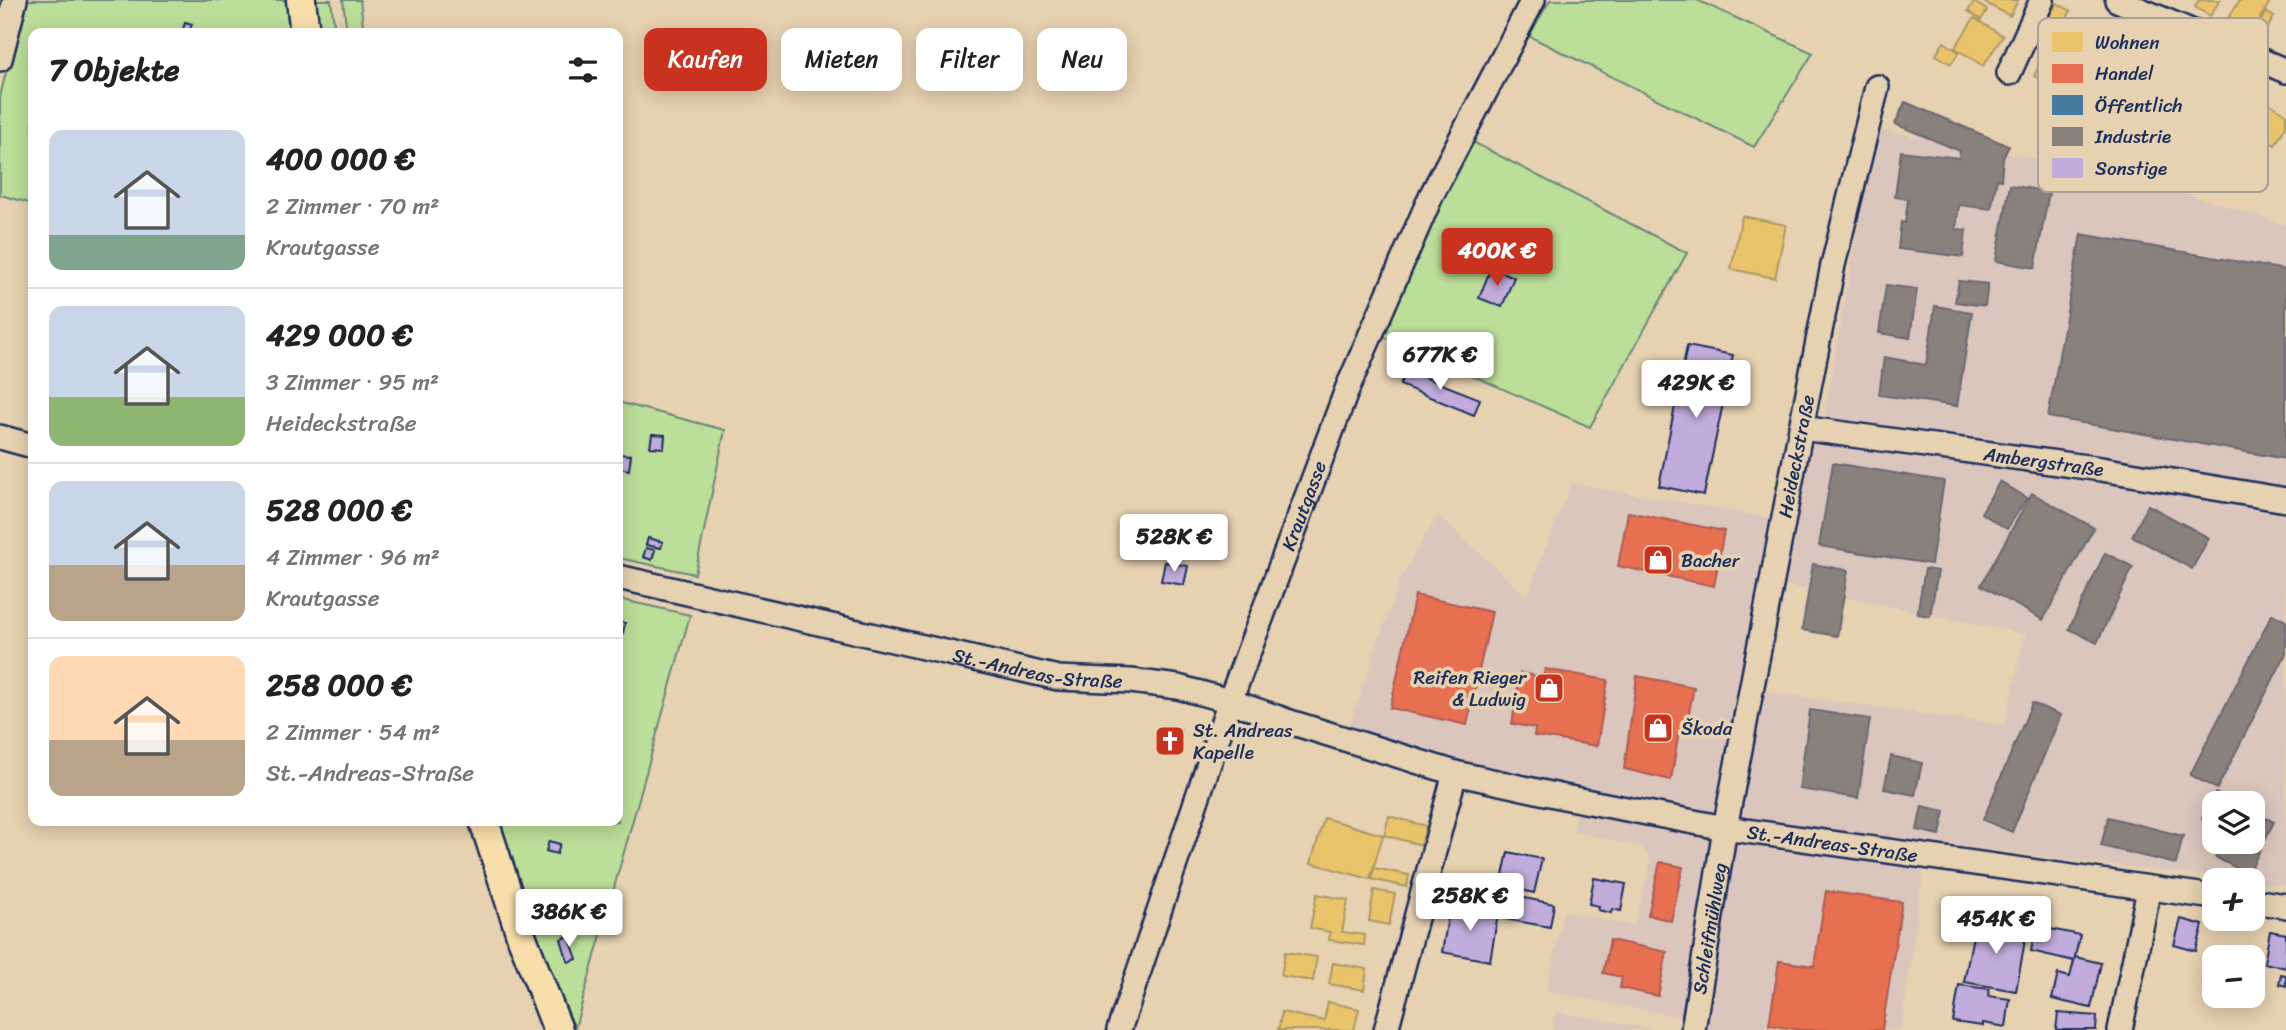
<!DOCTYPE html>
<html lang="de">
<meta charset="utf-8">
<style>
body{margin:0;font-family:Sriracha,sans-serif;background:#f2f2f2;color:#222;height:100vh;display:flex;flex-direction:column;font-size:26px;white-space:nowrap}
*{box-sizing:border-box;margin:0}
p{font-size:23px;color:#767676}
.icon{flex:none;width:38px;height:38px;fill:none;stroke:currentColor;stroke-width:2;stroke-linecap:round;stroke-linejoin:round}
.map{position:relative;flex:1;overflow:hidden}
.panel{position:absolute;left:28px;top:28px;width:595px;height:798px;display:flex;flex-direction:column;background:#fff;border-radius:14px;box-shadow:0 4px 18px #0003}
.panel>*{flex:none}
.banner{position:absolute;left:644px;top:28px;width:665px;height:63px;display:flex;gap:14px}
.fabs{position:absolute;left:2202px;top:791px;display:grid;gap:14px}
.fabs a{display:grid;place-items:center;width:63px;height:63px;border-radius:14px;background:#fff;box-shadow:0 4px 18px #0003;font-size:35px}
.price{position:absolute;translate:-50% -60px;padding:0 16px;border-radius:7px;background:#fff;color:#222;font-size:23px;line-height:46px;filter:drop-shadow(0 2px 4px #0008)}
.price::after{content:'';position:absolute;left:50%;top:42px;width:21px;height:16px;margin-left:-10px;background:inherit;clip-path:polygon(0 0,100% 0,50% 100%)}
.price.active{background:#c8321e;color:#fff}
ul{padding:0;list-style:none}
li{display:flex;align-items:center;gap:21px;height:175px;padding:0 21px}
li+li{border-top:2px solid #e0e0e0}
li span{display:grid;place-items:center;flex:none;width:196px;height:140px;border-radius:14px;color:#555}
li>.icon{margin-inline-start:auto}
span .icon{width:84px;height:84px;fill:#fffc;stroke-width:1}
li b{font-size:30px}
h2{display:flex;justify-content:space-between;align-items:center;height:84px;padding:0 21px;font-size:30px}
.chip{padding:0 24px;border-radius:14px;background:#fff;box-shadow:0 4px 18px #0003;font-size:24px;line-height:63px}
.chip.active{background:#c8321e;color:#fff}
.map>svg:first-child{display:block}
.built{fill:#dbc6bd;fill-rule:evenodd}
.green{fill:#bbde98;stroke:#6b867b;stroke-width:2}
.homes{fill:#e9c46a;stroke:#ab9766;stroke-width:2}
.shops{fill:#e76f51;stroke:#aa5c55;stroke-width:2}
.public{fill:#457b9d;stroke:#38648a;stroke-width:2}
.industry{fill:#8a817c;stroke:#696873;stroke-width:2}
.building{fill:#c2acdb;stroke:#1b2f5e;stroke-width:2}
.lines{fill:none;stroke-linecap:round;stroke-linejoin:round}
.minor-casing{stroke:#1b2f5e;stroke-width:28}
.major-casing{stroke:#1b2f5e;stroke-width:33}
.minor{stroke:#e6d1b0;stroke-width:23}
.major{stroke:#f8deab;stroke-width:28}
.labels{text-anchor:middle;stroke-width:7;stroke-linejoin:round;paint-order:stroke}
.street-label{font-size:19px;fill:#1b2f5e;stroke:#e6d1b0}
.poi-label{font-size:19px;fill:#1b2f5e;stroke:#e6d1b0;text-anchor:start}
.key{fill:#e6d1b0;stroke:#a9a097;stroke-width:2}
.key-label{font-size:19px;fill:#1b2f5e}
</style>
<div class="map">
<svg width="2286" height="1030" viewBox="0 0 2286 1030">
<rect width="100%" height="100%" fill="#e6d1b0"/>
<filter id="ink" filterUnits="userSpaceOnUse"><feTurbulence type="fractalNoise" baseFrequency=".0143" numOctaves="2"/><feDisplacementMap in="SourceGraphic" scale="14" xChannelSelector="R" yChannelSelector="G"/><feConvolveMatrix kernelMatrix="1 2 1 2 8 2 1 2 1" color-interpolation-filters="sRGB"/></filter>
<g filter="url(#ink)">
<path class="built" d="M1875 129 2126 175 2286 225V487L1824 418Z
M1813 441 2286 510V886L1733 819 1759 691 2005 725 2025 634 1785 585ZM2214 803H2252V842H2214Z
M1571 483 1777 519 1716 837 1924 866 1901 1030H1683L1678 1017 1546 991 1564 911 1634 926 1651 862 1642 847 1573 831 1581 787 1462 761 1349 725 1400 580 1438 515 1527 596Z
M1555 1012 1659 1030H1552Z"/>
<path class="green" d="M23 0H286L289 33H33V204L0 195V97Z
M315 0H331L335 33H319Z
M343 0H360L364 33H347Z
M1550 0H1697L1813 53 1754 147 1529 36Z
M1473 142 1687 253 1590 427 1382 336 1441 202Z
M618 402 725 430 695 574 618 558Z
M618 599 690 615 575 1028 531 932 498 821H618Z"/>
<path class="homes" d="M1980 0H2018L2010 16Z
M2199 0H2220L2210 16 2195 7Z
M2240 0H2266L2270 2 2252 31 2229 17Z
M1974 2 1987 10 1981 20 1968 11Z
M2057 3 2071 11 2056 38 2042 29Z
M2266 12 2274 17 2262 37 2254 32Z
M1974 18 2003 36 1983 66 1955 48Z
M1944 42 1959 52 1951 64 1936 55Z
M2038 67 2053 73 2049 83 2034 76Z
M2261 98 2286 114V126L2275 145 2244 126Z
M1742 216 1786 225 1775 278 1731 269Z
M1389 816 1426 826 1421 845 1384 835Z
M1324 818 1383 835 1370 879 1311 863Z
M1374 868 1409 875 1407 887 1371 879Z
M1374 890 1395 894 1389 925 1369 921Z
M1317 894 1348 900 1342 932 1365 935 1364 945 1329 940 1330 932 1310 928Z
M1285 952 1317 957 1313 981 1281 976Z
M1333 963 1367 969 1364 990 1329 984Z
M1328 1002 1359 1009 1354 1030H1278L1282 1012 1324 1021Z"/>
<path class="shops" d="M1628 512 1724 531 1714 586 1618 566Z
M1415 595 1492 612 1467 725 1390 708Z
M1545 669 1608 680 1597 746 1534 736 1535 728 1512 724 1520 673 1543 677Z
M1637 676 1694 687 1685 733 1679 732 1671 780 1624 769Z
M1660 862 1683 867 1671 921 1648 915Z
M1826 891 1902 902 1882 1030H1801L1769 1025 1779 961 1814 966Z
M1610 940 1667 952 1658 996 1620 988 1622 977 1603 973Z"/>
<path class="public" d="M1165 727 1180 730 1175 755 1159 752Z"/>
<path class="industry" d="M1905 102 2009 146 2003 158 2001 180 1997 179 1991 209 1959 205 1956 229 1966 230 1963 257 1898 249 1901 222 1905 223 1908 199 1895 197 1901 151 1959 158 1960 151 1895 124Z
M2010 185 2049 192 2035 268 1996 261Z
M2081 234 2286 270V459L2048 417Z
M1959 281 1988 284 1985 306 1955 302Z
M1886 285 1917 289 1910 338 1879 333Z
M1935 306 1972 312 1957 406 1879 395 1884 357 1926 365Z
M1833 463 1944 481 1931 564 1819 546Z
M2000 481 2027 498 2007 529 1981 513Z
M2032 493 2094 528 2043 620 1981 585Z
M2148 505 2209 538 2192 569 2132 536Z
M2105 553 2133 567 2097 643 2069 629Z
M1813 564 1848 570 1837 636 1802 630Z
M1925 569 1938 571 1930 616 1917 614Z
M2272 614 2286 621V654L2217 789 2190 775Z
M2032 703 2061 715 2012 832 1983 820Z
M1810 710 1870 719 1858 798 1799 789Z
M1891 756 1922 763 1915 795 1884 789Z
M2215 793 2232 801 2231 803H2214V825L2202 819Z
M1922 806 1945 811 1940 835 1917 830Z
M2252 811 2274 822 2248 874 2215 857 2223 842H2252Z
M2108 817 2183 836 2176 864 2101 846Z"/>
<path class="building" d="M185 22 192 24 189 33H182Z
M1491 268 1514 277 1502 307 1479 298Z
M1687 346 1733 355 1704 495 1659 486Z
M1406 370 1480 399 1474 415 1400 385Z
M652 434 665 435 664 448 650 447Z
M618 454 631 455 629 470 618 468Z
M648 538 663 542 661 548 646 545Z
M646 548 655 550 652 560 643 557Z
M1165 562 1188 566 1184 585 1161 581Z
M618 622 625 623 623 633 618 632Z
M549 841 560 844 557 854 546 851Z
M1508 852 1542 859 1534 893 1501 885Z
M1594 878 1626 884 1621 911 1612 909 1611 913 1598 910 1599 906 1589 904Z
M1510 895 1554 904 1550 927 1505 919Z
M1450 906 1498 914 1490 961 1442 952Z
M2181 919 2203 925 2196 951 2174 945Z
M1976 920 2027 929 2016 991 1964 982Z
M2036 926 2080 935 2074 961 2031 951Z
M2270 931 2286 934V968L2264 963Z
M569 936 577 959 568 962 561 939Z
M2075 957 2101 963 2091 1008 2052 999 2058 974 2070 977Z
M2281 974 2286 975V986L2279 984Z
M1959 985 1989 989 1988 996 2010 999 2006 1027 1983 1023V1026L1953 1022Z
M2058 1013 2097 1016 2096 1030H2056Z"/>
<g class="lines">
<g class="minor-casing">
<g id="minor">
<path d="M2117 0 2286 71"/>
<path d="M0 59 15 0"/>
<path d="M2009 73 2042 0"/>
<path id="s1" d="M1801 428 2101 469 2286 500"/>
<path d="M0 437 33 446"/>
<path id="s2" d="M618 577 1058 678 1131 681 1178 687 1230 701 1293 723 1455 773 1564 797 1725 828 2214 897"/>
<path d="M2252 901 2286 906"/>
<path id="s3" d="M1119 1030 1230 701 1348 387 1431 196 1533 0"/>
<path d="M1386 1030 1455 773"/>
<path id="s4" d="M1693 1030 1725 828 1801 428 1833 265 1877 87"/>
<path d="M2120 1030 2149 889"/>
</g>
</g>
<g class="major-casing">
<path id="major" d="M301 0 305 33
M484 821 521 935 558 1030"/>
</g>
<use href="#minor" class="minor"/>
<use href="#major" class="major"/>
</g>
</g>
<defs>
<g id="shop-square" transform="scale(1.575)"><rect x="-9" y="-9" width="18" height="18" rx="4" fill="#c8321e" stroke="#e6d1b0"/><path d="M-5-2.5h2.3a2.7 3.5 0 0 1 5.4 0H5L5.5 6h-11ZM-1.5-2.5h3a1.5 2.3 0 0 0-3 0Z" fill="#fff"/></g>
<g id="church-square" transform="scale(1.575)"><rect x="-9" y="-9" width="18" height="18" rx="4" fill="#c8321e" stroke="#e6d1b0"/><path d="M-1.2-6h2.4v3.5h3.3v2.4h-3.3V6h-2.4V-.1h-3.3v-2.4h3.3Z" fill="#fff"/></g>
</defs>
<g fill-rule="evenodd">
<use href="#shop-square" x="1658" y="560"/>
<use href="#shop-square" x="1549" y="688"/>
<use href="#shop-square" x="1658" y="728"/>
<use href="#church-square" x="1170" y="741"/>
</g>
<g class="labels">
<g class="street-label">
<text dy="7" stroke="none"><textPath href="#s4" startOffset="583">Heideckstraße</textPath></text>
<text dy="7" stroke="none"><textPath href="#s1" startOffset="245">Ambergstraße</textPath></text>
<text dy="7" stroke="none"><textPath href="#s3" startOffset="556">Krautgasse</textPath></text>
<text dy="7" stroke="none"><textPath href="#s2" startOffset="430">St.-Andreas-Straße</textPath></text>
<text dy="7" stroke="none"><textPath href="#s2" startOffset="1246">St.-Andreas-Straße</textPath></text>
<text dy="7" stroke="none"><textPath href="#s4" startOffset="103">Schleifmühlweg</textPath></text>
</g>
<g class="poi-label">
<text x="1681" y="567">Bacher</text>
<text x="1526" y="684" text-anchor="end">Reifen Rieger<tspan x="1526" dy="22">&amp; Ludwig</tspan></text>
<text x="1681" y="735">Škoda</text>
<text x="1193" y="737">St. Andreas<tspan x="1193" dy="22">Kapelle</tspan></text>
</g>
</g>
<rect x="2038" y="18" width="230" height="174" rx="10" class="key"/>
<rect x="2052" y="32" width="31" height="20" fill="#e9c46a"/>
<rect x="2052" y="64" width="31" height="19" fill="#e76f51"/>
<rect x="2052" y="95" width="31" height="20" fill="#457b9d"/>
<rect x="2052" y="127" width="31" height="19" fill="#8a817c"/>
<rect x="2052" y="158" width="31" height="20" fill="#c2acdb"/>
<g class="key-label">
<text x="2095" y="49">Wohnen</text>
<text x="2095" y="80">Handel</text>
<text x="2095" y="112">Öffentlich</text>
<text x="2095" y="143">Industrie</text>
<text x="2095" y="175">Sonstige</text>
</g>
</svg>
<div class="fabs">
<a><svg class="icon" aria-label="layers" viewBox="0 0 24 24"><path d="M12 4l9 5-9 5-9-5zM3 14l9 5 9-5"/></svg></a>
<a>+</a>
<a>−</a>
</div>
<b class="price active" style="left:1497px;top:288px">400K €</b>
<b class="price" style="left:1440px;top:392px">677K €</b>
<b class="price" style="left:1696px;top:420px">429K €</b>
<b class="price" style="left:1174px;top:574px">528K €</b>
<b class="price" style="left:1470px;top:933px">258K €</b>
<b class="price" style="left:569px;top:949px">386K €</b>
<b class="price" style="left:1996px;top:956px">454K €</b>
<div class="banner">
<a class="chip active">Kaufen</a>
<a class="chip">Mieten</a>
<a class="chip">Filter</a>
<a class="chip">Neu</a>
</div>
<section class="panel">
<h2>7 Objekte<svg class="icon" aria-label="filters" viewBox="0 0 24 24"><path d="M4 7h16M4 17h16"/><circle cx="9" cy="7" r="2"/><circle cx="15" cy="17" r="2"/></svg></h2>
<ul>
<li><span style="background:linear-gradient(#c9d6e8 75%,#7fa58c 0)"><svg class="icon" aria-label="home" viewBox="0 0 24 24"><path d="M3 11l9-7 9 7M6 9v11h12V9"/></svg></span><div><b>400 000 €</b><p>2 Zimmer · 70 m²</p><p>Krautgasse</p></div></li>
<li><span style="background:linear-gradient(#c9d6e8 65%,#8fb573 0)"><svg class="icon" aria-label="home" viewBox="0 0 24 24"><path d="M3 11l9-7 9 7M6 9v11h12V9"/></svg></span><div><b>429 000 €</b><p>3 Zimmer · 95 m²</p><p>Heideckstraße</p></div></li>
<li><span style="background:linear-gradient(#c9d6e8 60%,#b9a48a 0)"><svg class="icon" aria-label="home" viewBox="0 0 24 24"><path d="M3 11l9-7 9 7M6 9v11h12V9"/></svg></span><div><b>528 000 €</b><p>4 Zimmer · 96 m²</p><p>Krautgasse</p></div></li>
<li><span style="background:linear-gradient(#ffd9b3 60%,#b9a48a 0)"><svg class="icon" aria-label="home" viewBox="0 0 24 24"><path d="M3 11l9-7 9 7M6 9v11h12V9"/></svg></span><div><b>258 000 €</b><p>2 Zimmer · 54 m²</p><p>St.-Andreas-Straße</p></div></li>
</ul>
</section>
</div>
